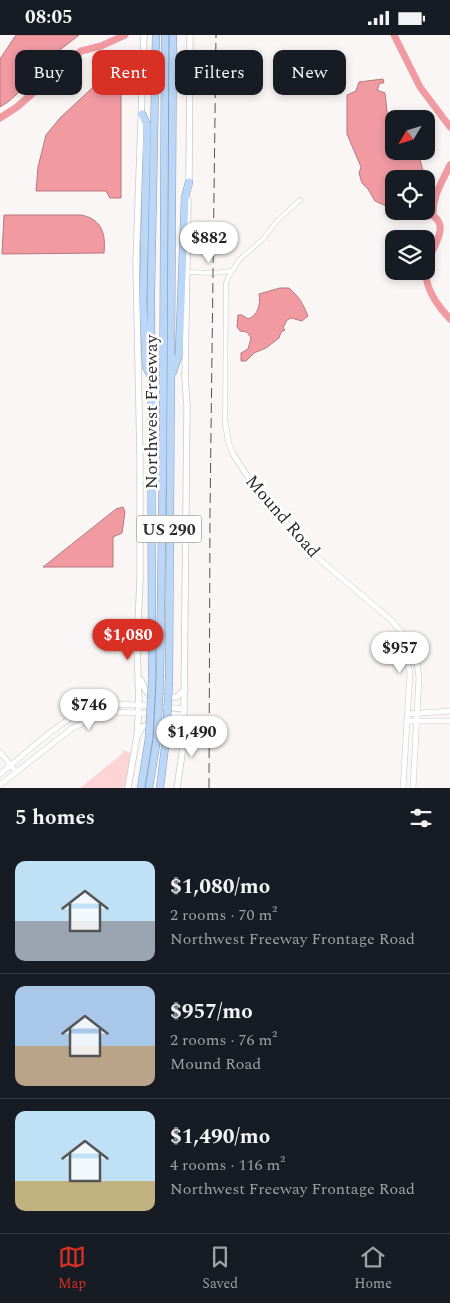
<!DOCTYPE html>
<meta charset="utf-8">
<style>
body{margin:0;font-family:Spectral,serif;background:#242831;color:#f1f3f6;height:100vh;display:flex;flex-direction:column;font-size:19px;white-space:nowrap}
*{box-sizing:border-box;margin:0}
p{font-size:16px;color:#9ea1a6}
.icon{flex:none;width:28px;height:28px;fill:none;stroke:currentColor;stroke-width:2;stroke-linecap:round;stroke-linejoin:round}
.map{position:relative;height:753px;overflow:hidden}
.drawer{display:flex;flex-direction:column;background:#171b24;flex:1}
.drawer>*{flex:none}
.top-card{position:absolute;left:15px;top:15px;width:420px;height:45px;display:flex;gap:10px}
.needle{width:32px;rotate:232deg}
.tools{position:absolute;left:385px;top:75px;display:grid;gap:10px}
.tools a{display:grid;place-items:center;width:50px;height:50px;border-radius:10px;background:#171b24;box-shadow:0 2px 8px #0003;font-size:25px}
.price{position:absolute;translate:-50% -42px;padding:0 11px;border-radius:18px;background:#fff;color:#222;font-size:16px;line-height:32px;filter:drop-shadow(0 1px 2px #0008)}
.price::after{content:'';position:absolute;left:50%;top:30px;width:15px;height:11px;margin-left:-8px;background:inherit;clip-path:polygon(0 0,100% 0,50% 100%)}
.price.on{background:#d93025;color:#fff}
ul{padding:0;list-style:none}
li{display:flex;align-items:center;gap:15px;height:125px;padding:0 15px}
li+li{border-top:1px solid #363941}
li span{display:grid;place-items:center;flex:none;width:140px;height:100px;border-radius:10px;color:#555}
li>.icon{margin-inline-start:auto}
span .icon{width:60px;height:60px;fill:#fffc;stroke-width:1}
li b{font-size:21px}
h2{display:flex;justify-content:space-between;align-items:center;height:60px;padding:0 15px;font-size:21px}
.tag{padding:0 18px;border-radius:10px;background:#171b24;box-shadow:0 2px 8px #0003;font-size:18px;line-height:45px}
.tag.on{background:#d93025;color:#fff}
.status{display:flex;justify-content:space-between;align-items:center;height:35px;padding:0 25px;background:#171b24;direction:ltr}
.status svg{height:14px;fill:currentColor}
.tab-bar{display:flex;justify-content:space-around;align-items:center;height:70px;border-top:1px solid #363941;background:#171b24;font-size:14px;color:#9ea1a6}
.tab-bar a{display:grid;justify-items:center;gap:2px}
.tab-bar .on{color:#d93025}
.map>svg:first-child{display:block}
.green{fill:#fed5d7}
.water{fill:#f19aa1;stroke:#b7797e}
.lines{fill:none;stroke-linecap:round;stroke-linejoin:round}
.river{stroke:#f19aa1;stroke-width:7}
.minor-casing{stroke:#cdc8c9;stroke-width:5}
.tertiary-casing{stroke:#cdc8c9;stroke-width:6}
.secondary-casing{stroke:#cdc8c9;stroke-width:7}
.motorway-casing{stroke:#8a9cb1;stroke-width:8}
.minor{stroke:#fff;stroke-width:4}
.tertiary{stroke:#fff;stroke-width:5}
.secondary{stroke:#fff;stroke-width:5.5}
.motorway{stroke:#bbd7f8;stroke-width:7}
.rail{stroke:#555353;stroke-width:1;stroke-dasharray:10 5;stroke-linecap:butt}
.motorway-bridge-casing{stroke:#8a9cb1;stroke-width:8;stroke-linecap:butt}
.motorway-bridge{stroke:#bbd7f8;stroke-width:7}
.labels{text-anchor:middle;stroke-width:5;stroke-linejoin:round;paint-order:stroke}
.shield{fill:#fff;stroke:#6d6c6c;stroke-width:1}
.shield-label{font-size:16px;font-weight:bold;fill:#2f2d2d}
.street-label{font-size:18px;fill:#2f2d2d;stroke:#fff}
</style>
<div class="status"><b>08:05</b><svg viewBox="0 0 49 12"><path d="M0 12V9h3v3zM5 12V6h3v6zM10 12V3h3v9zM15 12V0h3v12zM26 1h20v11H26zM47 4h2v5h-2z"/></svg></div>
<div class="map">
<svg width="450" height="753" viewBox="0 0 450 753">
<rect width="100%" height="100%" fill="#fbf6f6"/>
<path class="green" d="M122 715 131 718 125 753H80L123 718Z"/>
<path class="water" d="M16 0H79C67 10 53 19 42 30 29 45 18 62 0 72V24Z
M383 44 384 48H380L377 55 385 58 388 85 394 88V116H418L423 136 422 144H394V172L389 174 384 170 375 166 368 154 362 148 359 138 361 132 347 99V60L356 56 359 47Z
M109 45H121V163H110L106 156H36L38 132 46 100 60 83 92 53Z
M4 180H81C102 184 106 199 104 218L2 219Z
M280 253H289C300 263 302 267 308 281L302 286 291 283 287 285 283 293 285 295 281 297 279 303 266 313 254 318 246 326H241V318L248 314 251 303 247 297 240 296 237 292 238 280H242L248 284C258 281 261 268 259 259Z
M123 472 125 477 122 498 113 502V532H43L116 474Z"/>
<g class="lines">
<path class="river" d="M394 0 420 52 450 92
M0 83 17 72 81 16 101 11 125 0
M426 230C432 214 450 191 433 181 432 162 442 147 450 130
M425 236C427 256 437 270 450 284"/>
<g class="minor-casing">
<path id="minor" d="M187 237 213 238 232 236
M225 387 226 248 228 243 239 225 262 205 277 186 300 165"/>
</g>
<g class="tertiary-casing">
<path id="tertiary" d="M225 387 229 409 233 419 246 439 297 501 318 523 391 585 410 607 416 622 419 642 413 753
M407 679 450 676
M406 686H450
M0 717 16 737
M0 739C24 720 57 688 84 676 112 664 155 672 184 674
M0 750 71 694 99 680 114 677 184 680
M403 753 410 637 403 611 405 603"/>
</g>
<g class="secondary-casing">
<path id="secondary" d="M189 150 190 0
M141 645C149 667 155 662 176 662L185 655
M138 699 141 693 146 690 174 691 180 696 182 700
M128 753 137 701 139 670 137 610 140 544V424L136 227 144 0
M177 753 183 712 184 674 187 371 185 342 188 165"/>
</g>
<g class="motorway-casing">
<path id="motorway" d="M142 79 147 90 143 268 146 332 151 341
M173 337 179 319 185 162 189 147
M152 645 151 258 156 0
M160 645 163 402 165 0
M169 646 173 0
M141 753 149 703
M149 753 157 704
M160 753 166 704"/>
</g>
<use href="#minor" class="minor"/>
<use href="#tertiary" class="tertiary"/>
<use href="#secondary" class="secondary"/>
<use href="#motorway" class="motorway"/>
<path class="rail" d="M209 753 210 478 216 0"/>
<g class="motorway-bridge-casing">
<path id="motorway-bridge" d="M149 703 152 645
M157 704 160 645
M166 704 169 646"/>
</g>
<use href="#motorway-bridge" class="motorway-bridge"/>
</g>
<g class="labels">
<rect class="shield" x="136.5" y="480.5" width="65" height="27" rx="4"/>
<g class="shield-label">
<text x="169" y="500">US 290</text>
</g>
<g class="street-label">
<text transform="translate(151 377) rotate(-90)" y="6">Northwest Freeway</text>
<text transform="translate(283 481) rotate(49)" y="6">Mound Road</text>
</g>
</g>
</svg>
<div class="tools">
<a><svg class="needle" viewBox="-14 -14 28 28"><path d="M0-13l5 13h-10z" fill="#e53935"/><path d="M0 13l5-13h-10z" fill="#9ea1a6"/></svg></a>
<a><svg class="icon" aria-label="locate" viewBox="0 0 24 24"><circle cx="12" cy="12" r="6"/><path d="M12 2v4M12 18v4M2 12h4M18 12h4"/></svg></a>
<a><svg class="icon" aria-label="layers" viewBox="0 0 24 24"><path d="M12 4l9 5-9 5-9-5zM3 14l9 5 9-5"/></svg></a>
</div>
<b class="price" style="left:209px;top:229px">$882</b>
<b class="price on" style="left:128px;top:626px">$1,080</b>
<b class="price" style="left:400px;top:639px">$957</b>
<b class="price" style="left:89px;top:696px">$746</b>
<b class="price" style="left:192px;top:723px">$1,490</b>
<div class="top-card">
<a class="tag">Buy</a>
<a class="tag on">Rent</a>
<a class="tag">Filters</a>
<a class="tag">New</a>
</div>
</div>
<section class="drawer">
<h2>5 homes<svg class="icon" aria-label="filters" viewBox="0 0 24 24"><path d="M4 7h16M4 17h16"/><circle cx="9" cy="7" r="2"/><circle cx="15" cy="17" r="2"/></svg></h2>
<ul>
<li><span style="background:linear-gradient(#bfe0f5 60%,#9aa5b1 0)"><svg class="icon" aria-label="home" viewBox="0 0 24 24"><path d="M3 11l9-7 9 7M6 9v11h12V9"/></svg></span><div><b>$1,080/mo</b><p>2 rooms · 70 m²</p><p>Northwest Freeway Frontage Road</p></div></li>
<li><span style="background:linear-gradient(#a9c7e8 60%,#b9a48a 0)"><svg class="icon" aria-label="home" viewBox="0 0 24 24"><path d="M3 11l9-7 9 7M6 9v11h12V9"/></svg></span><div><b>$957/mo</b><p>2 rooms · 76 m²</p><p>Mound Road</p></div></li>
<li><span style="background:linear-gradient(#bfe0f5 70%,#c2b280 0)"><svg class="icon" aria-label="home" viewBox="0 0 24 24"><path d="M3 11l9-7 9 7M6 9v11h12V9"/></svg></span><div><b>$1,490/mo</b><p>4 rooms · 116 m²</p><p>Northwest Freeway Frontage Road</p></div></li>
</ul>
</section>
<nav class="tab-bar">
<a class="on"><svg class="icon" aria-label="map" viewBox="0 0 24 24"><path d="M3 6l6-2 6 2 6-2v14l-6 2-6-2-6 2zM9 4v14M15 6v14"/></svg>Map</a>
<a><svg class="icon" aria-label="saved" viewBox="0 0 24 24"><path d="M7 4h10v16l-5-4-5 4z"/></svg>Saved</a>
<a><svg class="icon" aria-label="home" viewBox="0 0 24 24"><path d="M3 11l9-7 9 7M6 9v11h12V9"/></svg>Home</a>
</nav>
